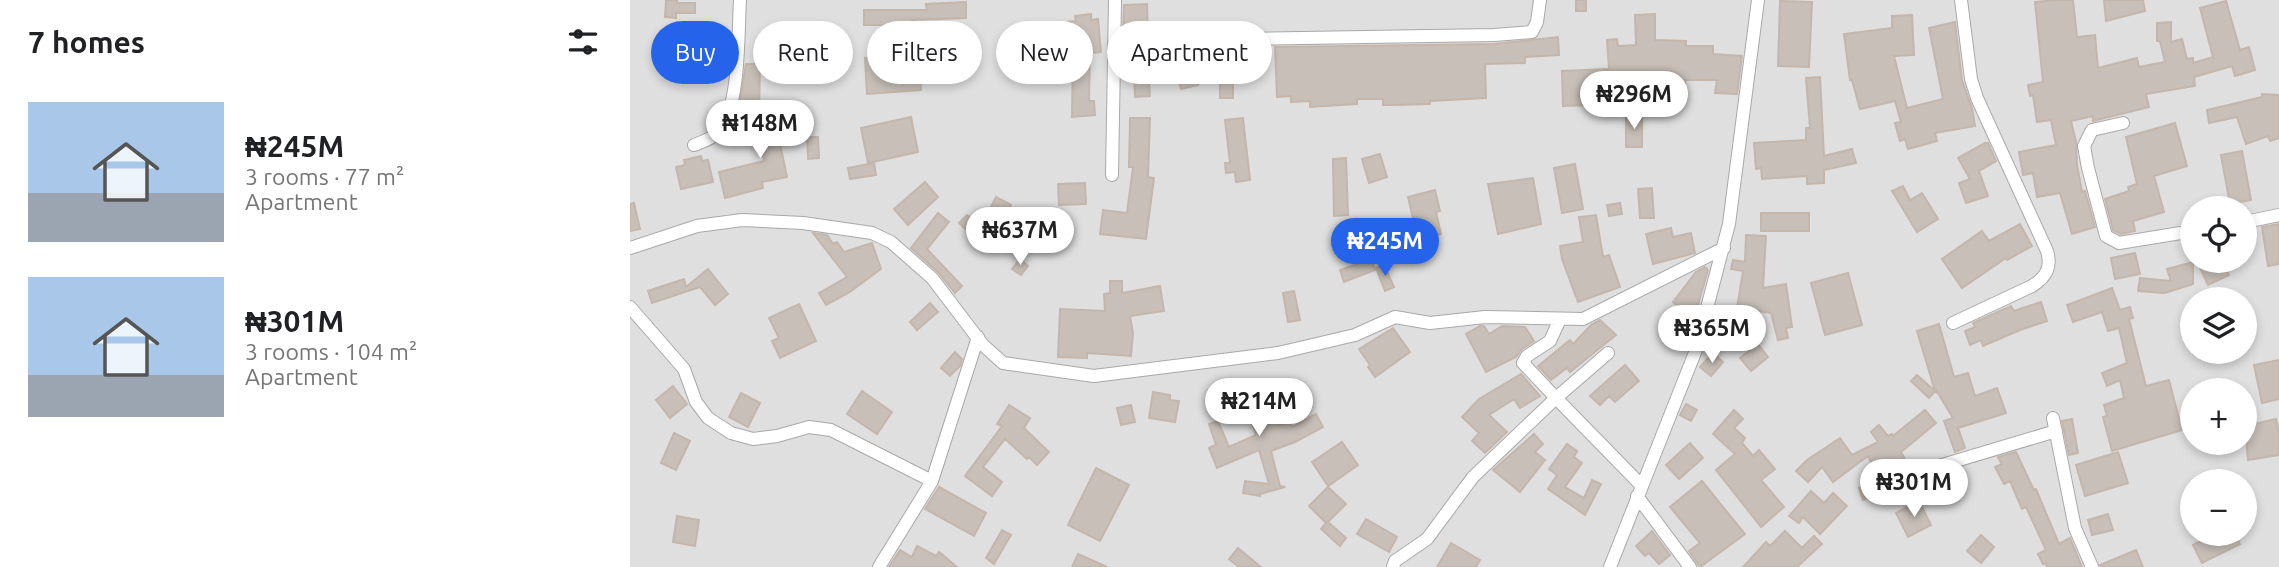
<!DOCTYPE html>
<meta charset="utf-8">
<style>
body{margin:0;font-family:Ubuntu,sans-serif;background:#f6f6f6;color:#202124;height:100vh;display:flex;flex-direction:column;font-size:26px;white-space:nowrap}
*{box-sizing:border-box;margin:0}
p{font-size:23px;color:#757577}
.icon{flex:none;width:38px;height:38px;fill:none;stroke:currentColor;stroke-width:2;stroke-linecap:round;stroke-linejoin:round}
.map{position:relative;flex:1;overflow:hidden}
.panel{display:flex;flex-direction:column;background:#fff;width:630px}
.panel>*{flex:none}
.hud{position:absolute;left:21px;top:21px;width:665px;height:63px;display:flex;gap:14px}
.tools{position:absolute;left:1550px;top:196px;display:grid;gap:14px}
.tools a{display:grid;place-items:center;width:77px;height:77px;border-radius:50%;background:#fff;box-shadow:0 4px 10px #0003;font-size:35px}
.price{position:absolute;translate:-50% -60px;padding:0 16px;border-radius:24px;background:#fff;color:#222;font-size:23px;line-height:46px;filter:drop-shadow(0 2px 4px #0008)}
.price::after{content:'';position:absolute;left:50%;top:42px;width:21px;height:16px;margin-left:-10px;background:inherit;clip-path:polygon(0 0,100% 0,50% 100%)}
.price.current{background:#2563eb;color:#fff}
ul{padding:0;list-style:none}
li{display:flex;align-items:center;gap:21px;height:175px;padding:0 28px}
li span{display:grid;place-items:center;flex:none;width:196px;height:140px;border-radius:0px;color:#555}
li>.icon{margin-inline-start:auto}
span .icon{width:84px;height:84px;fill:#fffc;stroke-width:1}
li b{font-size:30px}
h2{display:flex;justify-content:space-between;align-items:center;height:84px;padding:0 28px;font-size:30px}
.pill{padding:0 24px;border-radius:32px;background:#fff;box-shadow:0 4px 10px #0003;font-size:24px;line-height:63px}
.pill.current{background:#2563eb;color:#fff}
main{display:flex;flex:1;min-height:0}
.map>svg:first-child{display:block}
.residential{fill:#e0dfdf;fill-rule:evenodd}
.building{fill:#c7bfb8;stroke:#c4b6ab;stroke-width:2}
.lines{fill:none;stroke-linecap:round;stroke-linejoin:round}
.minor-casing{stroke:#a9a9a9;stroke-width:14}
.minor{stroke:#fff;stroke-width:12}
</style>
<main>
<section class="panel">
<h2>7 homes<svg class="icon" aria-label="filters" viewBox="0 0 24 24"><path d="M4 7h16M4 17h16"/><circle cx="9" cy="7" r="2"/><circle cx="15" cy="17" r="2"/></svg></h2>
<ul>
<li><span style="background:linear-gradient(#a9c7e8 65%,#9aa5b1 0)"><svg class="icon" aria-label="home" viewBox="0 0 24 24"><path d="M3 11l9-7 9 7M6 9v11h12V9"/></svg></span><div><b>₦245M</b><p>3 rooms · 77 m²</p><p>Apartment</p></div></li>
<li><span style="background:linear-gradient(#a9c7e8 70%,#9aa5b1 0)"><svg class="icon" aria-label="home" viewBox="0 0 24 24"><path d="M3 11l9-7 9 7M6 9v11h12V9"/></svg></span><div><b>₦301M</b><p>3 rooms · 104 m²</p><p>Apartment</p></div></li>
</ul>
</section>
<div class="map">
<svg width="1649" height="567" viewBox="0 0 1649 567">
<rect width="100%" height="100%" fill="#f2efe9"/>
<path class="residential" d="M0 0H1649V567H0ZM1563 208H1615V261H1563ZM1563 299H1615V352H1563ZM1563 390H1615V443H1563ZM1563 481H1615V534H1563Z"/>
<path class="building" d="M36 0H47V3H65V13H46V18L35 17Z
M946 0H956V11H946Z
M1427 0H1443L1447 37 1465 35 1468 68 1507 58 1509 67 1535 62 1530 41H1527V23L1541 22V42L1552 39 1557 59 1563 58V63L1583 57 1570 8 1596 1 1610 50 1619 47 1625 70 1605 76 1602 66 1564 77 1565 86 1516 94 1519 107 1463 121V116L1441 121 1446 142 1447 165 1452 192 1455 191 1465 227 1442 234 1430 193 1407 197 1403 173 1393 175 1389 152 1426 145 1421 120 1407 122 1403 95 1400 96 1398 85 1413 82 1405 2Z
M1474 0H1513L1515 11 1476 21Z
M1150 1 1182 2 1179 67 1148 66Z
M336 2V18L282 20V25H234V10H297L296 4Z
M517 4 518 32H493L494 5Z
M461 14V20L468 19 471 52 460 53 459 101H464L465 115 442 117 443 55H440L437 22 446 21 445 16Z
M1025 14V40L1056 41V46H1083V54L1112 56 1107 94 1085 93 1087 80H1055V97L1028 96V99H1018V96L1002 94 1003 77 964 80 965 105 933 106 932 71 979 69 977 40 987 39 988 46 1006 45 1005 15Z
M1282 15 1284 55 1264 56 1277 108 1313 99 1299 28 1325 22 1332 80 1342 108 1345 126 1305 133 1307 141 1278 149 1275 139 1270 141 1265 123 1271 122 1265 101 1230 109 1222 80H1220L1214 34 1262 28V16Z
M321 25 346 46 334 60 329 55 321 64 302 47Z
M928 37 929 55 895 57V63L855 64 856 98 800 101V104L766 105H753V99H727V104L680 107V101L661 102V96L647 97 645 47 864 44Z
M258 43 280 45 279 56 289 55 291 90 237 94 235 58 257 57Z
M590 48H603V98H590Z
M521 49V69H518L520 96 505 97 504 69H493V50Z
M116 64H130L129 113 108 112Z
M565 74 568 85 551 89 548 79Z
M1190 77 1194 156 1222 149 1226 163 1194 170V183L1177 184V176L1132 179 1131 168 1126 169 1124 143 1176 140V128H1180L1176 78Z
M1632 94 1649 95V138L1640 141 1638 136 1616 144 1607 117 1579 123 1577 110 1632 97Z
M166 113 167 122 146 125 157 177 132 182 133 188 95 198 89 172 134 161 125 117Z
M996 115H1012V147H996Z
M281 117 288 152 238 163 231 128Z
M500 118H520L518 177 524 178 516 239 470 234 473 210 497 213 503 167H499Z
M613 118 620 180 606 182 605 172 596 173 595 163H600L595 120Z
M1545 123 1557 166 1524 176 1534 212 1503 221 1505 231 1491 234 1483 230 1475 199 1499 191 1498 187 1507 184 1496 137Z
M177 137H188L189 158 178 159Z
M1355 143H1358L1366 161 1349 171 1358 196 1336 203 1329 183 1340 179 1328 158Z
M1612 151 1621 200 1600 204 1591 155Z
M750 154 757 177 739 183 732 159Z
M71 156 72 161 78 160 83 182 51 189 46 167 55 165 54 160Z
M716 158 718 215 704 216 703 159Z
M244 163 246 175 220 179 218 168Z
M945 164 953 209 932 213 924 168Z
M903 178 911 224 868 234 858 184Z
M295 182 308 197 278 225 264 209Z
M455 183 456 204 429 205 428 184Z
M1273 186 1280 200 1292 193 1308 219 1287 232 1262 191Z
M1022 188 1024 218H1010L1008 189Z
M805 190 810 211 806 212 811 234 792 239 787 217 783 218 778 197Z
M366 197 381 205 363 239 365 240 357 249 329 223 337 215 351 227Z
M4 203 10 229 0 231V204Z
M990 203 992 214 979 216 977 205Z
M308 213 319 222 297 249 332 286 325 293 308 272 281 248Z
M1131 213H1179V231H1131Z
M966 215 973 257 979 255 990 287 948 302 932 259 930 246 953 242 949 217Z
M1390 224 1402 246 1377 260 1376 258 1332 288 1312 259 1352 231 1359 241Z
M1649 224V264L1638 266 1632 227Z
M1041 228 1043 237 1061 233 1065 253 1023 264 1016 234Z
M183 233 197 235 203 244 207 242 214 252 242 243 251 269 220 292 196 305 189 293 217 277Z
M1116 235 1136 236 1133 288 1156 284 1162 327 1156 328 1158 338 1148 340 1141 313 1107 308 1113 271 1101 269 1103 260 1115 262Z
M1505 253 1510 274 1485 279 1481 258Z
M390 259 398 266 391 275 382 269Z
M741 259 745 270 714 282 710 270Z
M1567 261H1592L1599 275 1578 285Z
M1563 262V284L1535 293 1508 291 1510 278 1541 281 1537 269Z
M754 265 764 287 755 291 746 268Z
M1075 267 1078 270 1064 318 1043 302 1066 272Z
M78 269 98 294 85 305 70 287 22 303 18 291 54 279 56 287Z
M1218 273 1232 325 1195 335 1181 283Z
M480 281H492V293L530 286 534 311 500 316 503 333 501 356 457 353V358L428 357 430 309 475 311 474 294 480 293Z
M1482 288 1490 310 1500 307 1503 318 1499 319 1516 386 1539 380 1552 430 1482 451 1473 417 1477 416 1474 405 1494 398 1490 380 1477 386 1472 373 1497 363 1489 328 1478 331 1472 312 1443 322 1437 305Z
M664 291 670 320 658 322 653 293Z
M1411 302 1417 321 1390 330 1353 346 1351 340 1340 345 1335 331 1345 327 1343 323 1381 306 1384 311Z
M300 303 308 312 287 330 280 322Z
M169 304 186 341 150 358 142 341 149 338 139 318Z
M970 320 986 335 940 372 937 368 921 380 908 366 940 340 943 344 961 325Z
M1309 324 1324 377 1338 373 1345 396 1367 388 1376 413 1328 428 1335 448 1325 452 1314 421 1323 418 1306 390 1299 398 1281 381 1287 375 1305 391 1287 331Z
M850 326H854L859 334 872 326 895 327 904 341 892 349 886 357 856 372 836 334Z
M763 328 780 352 745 377 738 367 740 365 729 349Z
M1128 344 1138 357 1121 371 1110 358Z
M325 352 332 359 330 366 320 376 311 368Z
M1083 353 1093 362 1081 376 1070 367Z
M1649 360V399L1632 403 1624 365Z
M995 365 1009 381 985 402 979 396 970 405 960 396Z
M891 374 910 396 890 408 884 399 859 415 877 432 855 453 842 441 849 433 832 417 849 399Z
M43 386 57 404 40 418 26 400Z
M635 387 636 405 644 404 648 425 660 421 662 427 686 414 693 427 665 442 641 451 650 486 655 487 630 494V496L613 493 615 481 639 484 629 450 587 468 579 448 586 445 579 424 588 421 599 447 626 435 621 421H599V402L621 403 620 388Z
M232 391 262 412 247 434 217 414Z
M523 392 540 395V400L549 401 545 422 519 418Z
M111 393 130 403 118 427 99 417Z
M1056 404 1067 410 1061 421 1050 415Z
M379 405 400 418 394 428 419 452 407 465 399 457 397 459 375 439 353 467 372 482 362 496 335 476 372 426 367 424Z
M501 405 505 422 491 425 487 408Z
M1104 410 1113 419 1104 428 1115 438 1112 443 1123 456 1129 450 1145 469 1131 480 1154 507 1131 527 1086 470 1105 454 1083 434Z
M1295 410 1306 423 1271 452 1276 461 1248 476 1238 456 1203 482 1192 467 1178 482 1166 471 1177 460 1210 438 1222 455 1248 442 1241 432 1249 425 1258 436 1262 434 1263 436Z
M1442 419 1448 453 1439 455 1432 421Z
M1646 419 1649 433V455L1618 460 1615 426Z
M44 433 60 441 46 470 31 463Z
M904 434 913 444 905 452 915 460 890 492 863 470Z
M712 442 728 465 698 486 682 462Z
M1060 443 1073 458 1049 479 1036 465Z
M937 444 947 451 944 457 952 463 935 487 954 498 962 480 971 484 955 515 918 489 927 475 919 469Z
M1386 452 1404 490 1406 489 1429 544 1440 538 1452 567H1417L1416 563 1413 564 1408 554 1416 550 1396 507 1392 509 1380 481 1374 484 1365 467 1372 464 1368 457Z
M1488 452 1498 483 1455 496 1446 465Z
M466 468 499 485 470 541 438 525Z
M1072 481 1115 534 1070 567 1059 551 1070 543 1040 507Z
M1250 481 1254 493 1233 500 1229 488Z
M309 487 356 513 344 536 295 509Z
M698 487 716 504 698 522 716 538 710 546 691 529 696 523 679 506Z
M1181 491 1194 503 1203 493 1217 506 1190 534 1173 517 1169 523 1159 516Z
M1289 501 1301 525 1278 537 1266 513Z
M1478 514 1483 530 1462 535 1458 520Z
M47 516 69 520 65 546 43 542Z
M736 519 767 537 759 552 727 534Z
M372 530 381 535 364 564 356 558Z
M1022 531 1040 555 1029 564 1019 553 1015 556 1006 546Z
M1155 531 1172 548 1184 536 1192 544 1167 567H1113L1136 542 1140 546Z
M1585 534H1605L1610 544 1572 563 1563 545Z
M1351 535 1364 547 1351 563 1337 551Z
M821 543 850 560 846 567H807Z
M287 546 306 556 309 552 327 567H259L270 550 282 557Z
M608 548 631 567H609L599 559Z
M1506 550 1513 567H1471L1470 565Z
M448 554 477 567H442Z"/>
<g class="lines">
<g class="minor-casing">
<path id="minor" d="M485 41 864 35 902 32 907 22 910 0
M1493 123 1462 130 1454 146 1458 168 1476 236 1489 243 1563 231
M64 145C74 141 85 138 91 128 110 103 108 32 110 0
M482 175 485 0
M1615 222 1649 215
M0 248 67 226 112 220 173 223 242 233 261 242 302 278 353 345 373 363 464 376 648 353 725 335 765 317 800 323 855 317 953 319 1094 248
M0 307 54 369 66 402 78 418 101 433 123 439 147 436 179 427 201 430 302 481
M930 319 920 341 897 356 893 363 926 398 978 353
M1323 323 1402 286C1416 277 1422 268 1417 251L1347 98 1341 79 1331 0
M1423 418 1445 528 1462 567
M1262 480 1426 431
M1007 496 1060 567
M249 567 302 481 348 337
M763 567 765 561 797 539 843 477 926 398 1011 485
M980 567 1066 350 1099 224 1128 0"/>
</g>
<use href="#minor" class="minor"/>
</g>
</svg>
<div class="tools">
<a><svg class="icon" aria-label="locate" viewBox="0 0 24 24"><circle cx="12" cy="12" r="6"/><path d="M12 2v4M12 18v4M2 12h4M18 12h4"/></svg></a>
<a><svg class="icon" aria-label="layers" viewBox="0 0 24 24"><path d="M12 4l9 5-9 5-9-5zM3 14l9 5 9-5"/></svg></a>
<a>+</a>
<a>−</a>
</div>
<b class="price" style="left:1004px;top:131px">₦296M</b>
<b class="price" style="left:130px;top:160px">₦148M</b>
<b class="price" style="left:390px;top:267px">₦637M</b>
<b class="price current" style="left:755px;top:278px">₦245M</b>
<b class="price" style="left:1082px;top:365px">₦365M</b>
<b class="price" style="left:629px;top:438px">₦214M</b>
<b class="price" style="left:1284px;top:519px">₦301M</b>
<div class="hud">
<a class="pill current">Buy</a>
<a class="pill">Rent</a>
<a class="pill">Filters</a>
<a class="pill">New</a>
<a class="pill">Apartment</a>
</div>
</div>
</main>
